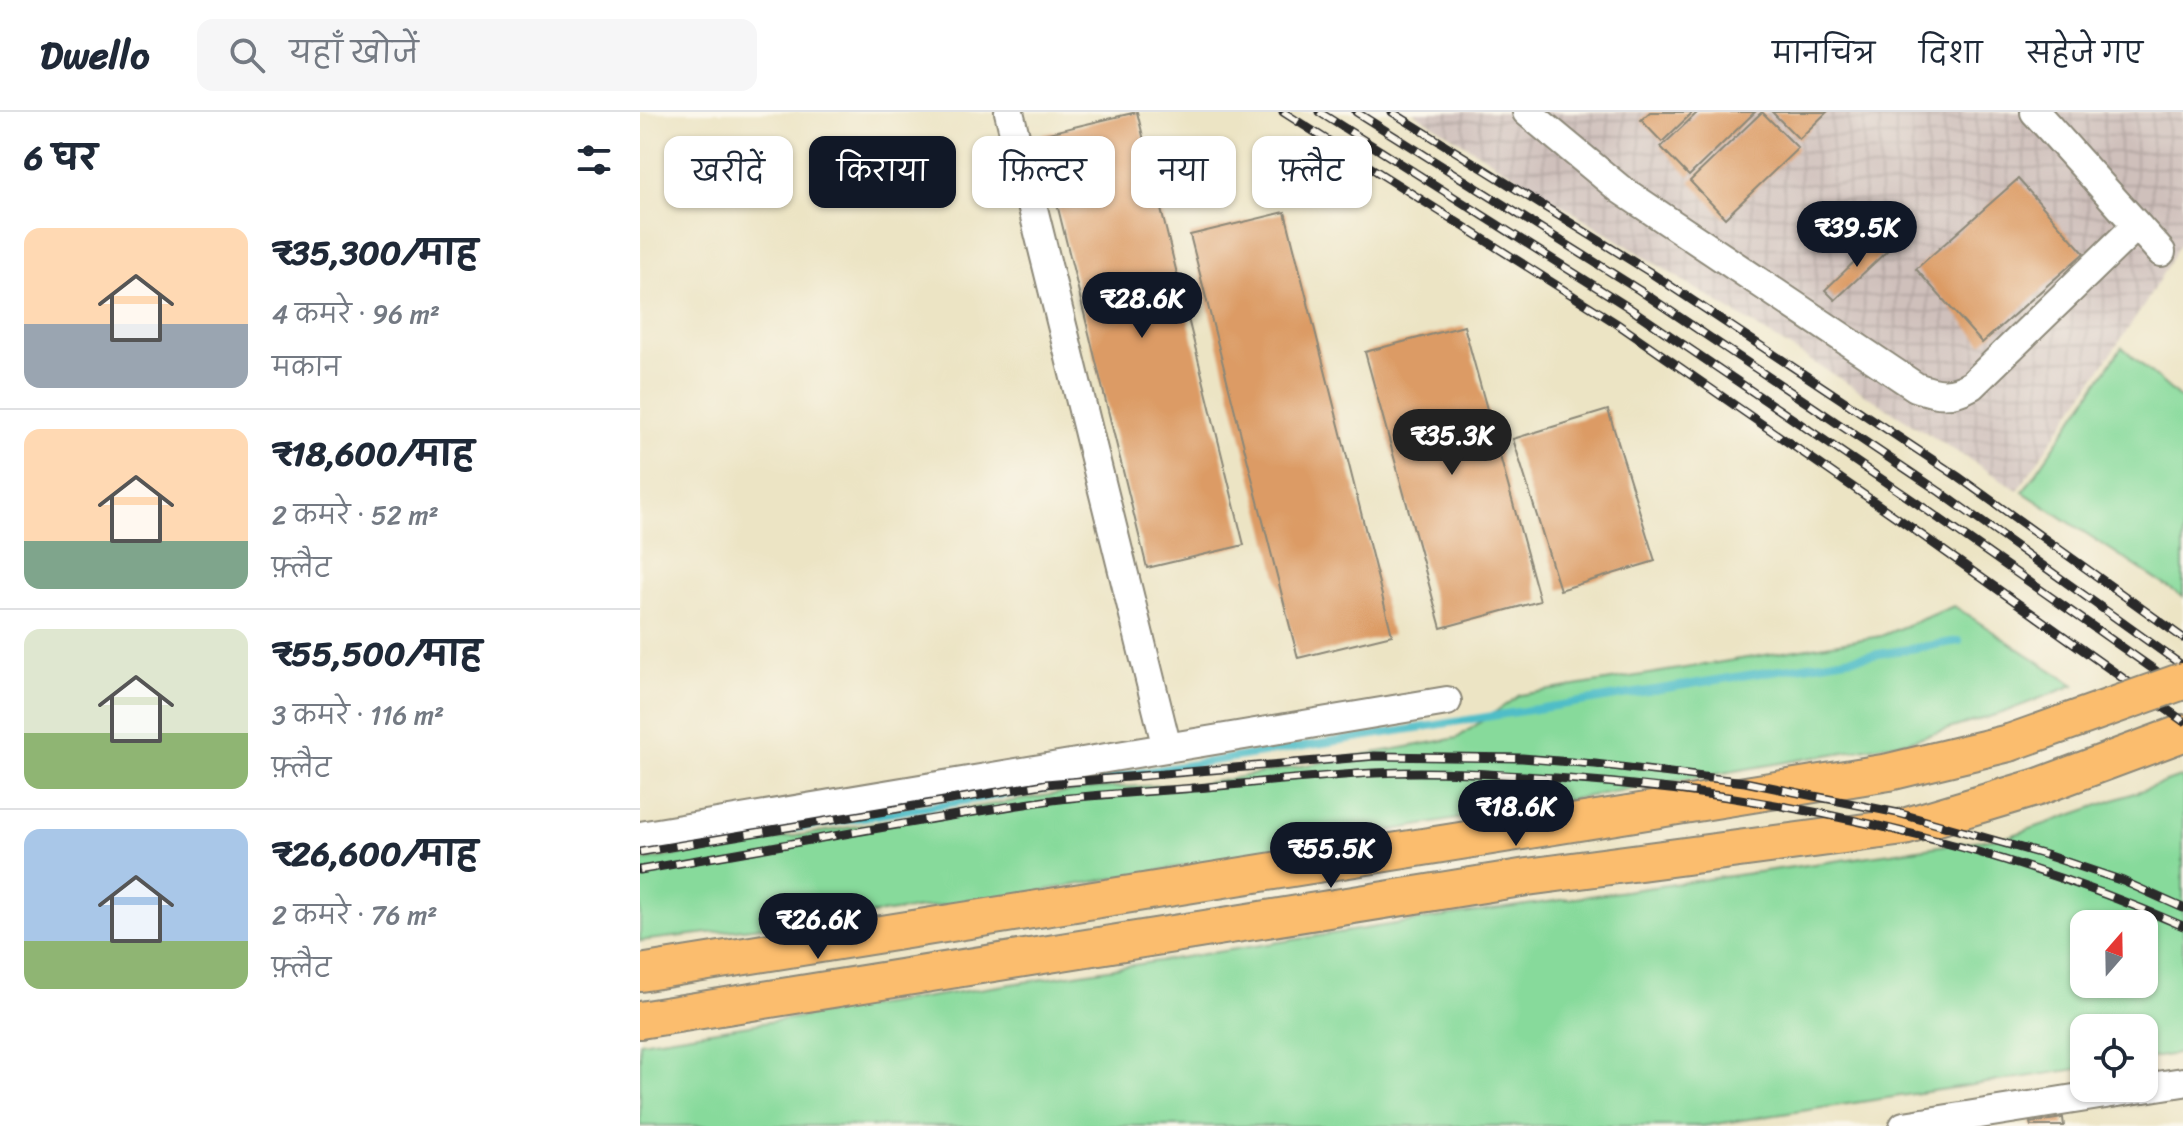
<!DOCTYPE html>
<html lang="hi">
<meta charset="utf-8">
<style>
body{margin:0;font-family:Sriracha,"Playpen Sans Deva",sans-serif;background:#f6f6f7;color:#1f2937;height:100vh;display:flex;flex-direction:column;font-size:30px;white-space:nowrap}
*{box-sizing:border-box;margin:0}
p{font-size:26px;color:#747a83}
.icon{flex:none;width:44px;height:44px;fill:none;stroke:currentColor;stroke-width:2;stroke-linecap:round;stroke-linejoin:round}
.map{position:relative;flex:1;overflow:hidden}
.sheet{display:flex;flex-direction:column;background:#fff;width:640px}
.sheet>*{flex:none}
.banner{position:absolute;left:24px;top:24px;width:760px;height:72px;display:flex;gap:16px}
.needle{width:52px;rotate:20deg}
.buttons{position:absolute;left:1430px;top:798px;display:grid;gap:16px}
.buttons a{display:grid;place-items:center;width:88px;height:88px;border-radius:16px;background:#fff;box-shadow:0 2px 6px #0004;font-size:40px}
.price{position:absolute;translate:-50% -68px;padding:0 18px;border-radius:28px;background:#111827;color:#fff;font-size:26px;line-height:52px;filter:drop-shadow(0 2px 4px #0008)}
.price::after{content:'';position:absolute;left:50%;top:48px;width:24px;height:18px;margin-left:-12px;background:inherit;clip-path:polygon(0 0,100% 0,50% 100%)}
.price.on{background:#222;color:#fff}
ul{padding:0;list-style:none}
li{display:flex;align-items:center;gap:24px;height:200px;padding:0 24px}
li+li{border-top:2px solid #e0e1e3}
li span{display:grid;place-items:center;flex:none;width:224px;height:160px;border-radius:16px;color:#555}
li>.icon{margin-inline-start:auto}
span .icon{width:96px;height:96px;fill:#fffc;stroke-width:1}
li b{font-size:34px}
h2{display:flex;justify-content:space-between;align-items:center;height:96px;padding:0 24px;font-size:34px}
.pill{padding:0 28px;border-radius:16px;background:#fff;box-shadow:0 2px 6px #0004;font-size:28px;line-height:72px}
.pill.on{background:#111827;color:#fff}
header{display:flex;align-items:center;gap:48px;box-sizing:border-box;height:112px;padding:0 40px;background:#fff;border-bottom:2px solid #e0e1e3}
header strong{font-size:38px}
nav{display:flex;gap:44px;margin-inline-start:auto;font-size:28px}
.search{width:560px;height:72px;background:#f6f6f7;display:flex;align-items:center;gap:20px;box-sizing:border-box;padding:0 28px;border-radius:16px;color:#747a83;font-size:30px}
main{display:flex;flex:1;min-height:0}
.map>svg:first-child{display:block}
.industrial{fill:url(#industrial-grid)}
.green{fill:#87da9b;stroke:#598263;stroke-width:2;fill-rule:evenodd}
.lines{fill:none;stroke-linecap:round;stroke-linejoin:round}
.stream{stroke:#4fbdc7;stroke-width:8}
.building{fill:#dc9b65}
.minor-casing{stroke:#8c8878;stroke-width:32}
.major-casing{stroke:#8c8878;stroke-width:40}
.minor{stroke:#fff;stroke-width:28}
.major{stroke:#fbbd6e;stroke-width:36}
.rail-casing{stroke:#2b2b2b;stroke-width:9}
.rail{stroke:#fbf7ec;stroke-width:6;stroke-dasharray:18;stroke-linecap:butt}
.major-bridge-casing{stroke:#8c8878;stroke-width:40;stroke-linecap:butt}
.major-bridge{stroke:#fbbd6e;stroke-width:36}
</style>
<header>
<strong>Dwello</strong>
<div class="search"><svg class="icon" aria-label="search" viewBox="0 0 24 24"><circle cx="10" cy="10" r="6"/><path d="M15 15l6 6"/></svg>यहाँ खोजें</div>
<nav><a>मानचित्र</a><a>दिशा</a><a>सहेजे गए</a></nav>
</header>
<main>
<section class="sheet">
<h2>6 घर<svg class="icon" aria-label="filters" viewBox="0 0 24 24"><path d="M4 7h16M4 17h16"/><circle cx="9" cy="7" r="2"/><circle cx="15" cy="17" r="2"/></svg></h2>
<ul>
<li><span style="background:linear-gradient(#ffd9b3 60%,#9aa5b1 0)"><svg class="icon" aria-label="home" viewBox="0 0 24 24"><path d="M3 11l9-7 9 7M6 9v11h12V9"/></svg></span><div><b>₹35,300/माह</b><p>4 कमरे · 96 m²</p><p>मकान</p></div></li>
<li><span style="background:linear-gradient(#ffd9b3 70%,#7fa58c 0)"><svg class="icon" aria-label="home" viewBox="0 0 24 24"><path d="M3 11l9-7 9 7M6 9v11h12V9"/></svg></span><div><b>₹18,600/माह</b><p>2 कमरे · 52 m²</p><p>फ़्लैट</p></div></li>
<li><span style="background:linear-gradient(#dfe7d0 65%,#8fb573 0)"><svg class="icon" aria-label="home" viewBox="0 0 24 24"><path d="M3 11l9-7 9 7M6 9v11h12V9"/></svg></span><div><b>₹55,500/माह</b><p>3 कमरे · 116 m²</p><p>फ़्लैट</p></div></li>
<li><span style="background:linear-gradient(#a9c7e8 70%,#8fb573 0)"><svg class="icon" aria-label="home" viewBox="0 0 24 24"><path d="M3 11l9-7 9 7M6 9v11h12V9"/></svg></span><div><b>₹26,600/माह</b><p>2 कमरे · 76 m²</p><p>फ़्लैट</p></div></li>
</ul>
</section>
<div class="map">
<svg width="1543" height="1014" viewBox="0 0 1543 1014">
<defs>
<pattern id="industrial-grid" width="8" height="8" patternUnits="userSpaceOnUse" patternTransform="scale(2)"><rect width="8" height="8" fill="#cfc0bb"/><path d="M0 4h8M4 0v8" fill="none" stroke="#b2a5a1"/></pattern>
</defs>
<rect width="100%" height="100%" fill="#fbf7ec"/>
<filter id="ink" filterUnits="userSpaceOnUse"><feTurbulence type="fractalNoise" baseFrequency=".0125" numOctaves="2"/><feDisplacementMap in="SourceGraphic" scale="16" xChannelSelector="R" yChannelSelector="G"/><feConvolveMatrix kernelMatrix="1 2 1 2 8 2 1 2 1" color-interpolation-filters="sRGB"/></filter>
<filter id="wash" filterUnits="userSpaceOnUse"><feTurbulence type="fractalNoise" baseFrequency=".006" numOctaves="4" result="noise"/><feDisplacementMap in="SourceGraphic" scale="32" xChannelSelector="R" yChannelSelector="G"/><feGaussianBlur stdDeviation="1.8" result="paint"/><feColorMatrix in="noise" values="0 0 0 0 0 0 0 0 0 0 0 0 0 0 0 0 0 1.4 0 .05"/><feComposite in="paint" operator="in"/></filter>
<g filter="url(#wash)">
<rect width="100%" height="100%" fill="#ece4c4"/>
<path class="industrial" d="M773 0H1543V126L1505 192 1378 378Z"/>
<path class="green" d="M1482 235 1543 289V485L1383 380Z
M1314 494 1434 573 1362 601 1268 629 342 789 0 829V749L454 676 561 672 817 626 880 583 1241 524Z
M1540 665 1543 667V941L1504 947V916H1444V956L1063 1014H0V930L788 807 1370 724ZM1504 812V872H1444V812Z"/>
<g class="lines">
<path class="stream" d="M0 741 1319 529"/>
</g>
<g id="blocks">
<path class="building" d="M497 0 604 433 507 456 400 23Z
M1010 0H1053L1022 30 1001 8Z
M1058 0H1115L1049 64 1021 35Z
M1122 0 1158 36 1085 106 1050 69Z
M1132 0H1187L1159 27Z
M1378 67 1444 141 1342 231 1276 157Z
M645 100 752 523 658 546 550 123Z
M1239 126 1249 137 1195 188 1185 178Z
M824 214 900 489 801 516 725 240Z
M968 298 1015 449 920 478 873 327Z
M1423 1006 1424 1014H1391L1390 1011Z"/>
</g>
</g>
<g filter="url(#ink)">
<use href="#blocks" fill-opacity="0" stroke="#8c8878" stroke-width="2"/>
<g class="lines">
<g class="minor-casing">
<path id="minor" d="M369 0 527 636
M887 0 980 77 1276 275C1298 283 1311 285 1332 273L1496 114
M1395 0 1521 140
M0 724 807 589
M1504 976 1543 970
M1264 1014 1503 976"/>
</g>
<g class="major-casing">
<path id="major" d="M0 861 1249 660 1369 631
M0 908 887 765 1264 715 1398 675 1543 621"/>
</g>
<use href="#minor" class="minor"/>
<use href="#major" class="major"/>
<g class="rail-casing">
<path id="rail" d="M643 0 976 211 1269 414 1543 609
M679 0 988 195 1284 396 1543 578
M716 0 999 178 1300 380 1543 554
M752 0 1008 159 1317 364 1543 526
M0 740 406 672 735 644 882 646 955 652 1105 670 1258 701 1409 744 1483 769 1543 796
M0 758C135 735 269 709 405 689 454 682 505 680 554 676 614 671 675 664 735 661 795 658 856 662 916 666 1131 681 1346 728 1543 814"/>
</g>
<use href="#rail" class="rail"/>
<g class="major-bridge-casing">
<path id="major-bridge" d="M1369 631 1543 569"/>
</g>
<use href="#major-bridge" class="major-bridge"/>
</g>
</g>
</svg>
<div class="buttons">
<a><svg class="needle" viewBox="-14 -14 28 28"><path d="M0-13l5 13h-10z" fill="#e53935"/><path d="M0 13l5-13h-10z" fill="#747a83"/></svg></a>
<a><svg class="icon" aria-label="locate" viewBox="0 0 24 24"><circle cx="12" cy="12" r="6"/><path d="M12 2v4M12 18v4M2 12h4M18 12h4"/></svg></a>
</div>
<b class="price" style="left:1217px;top:157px">₹39.5K</b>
<b class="price" style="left:502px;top:228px">₹28.6K</b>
<b class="price on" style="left:812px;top:365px">₹35.3K</b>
<b class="price" style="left:876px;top:736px">₹18.6K</b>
<b class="price" style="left:691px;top:778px">₹55.5K</b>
<b class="price" style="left:178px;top:849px">₹26.6K</b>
<div class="banner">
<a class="pill">खरीदें</a>
<a class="pill on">किराया</a>
<a class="pill">फ़िल्टर</a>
<a class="pill">नया</a>
<a class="pill">फ़्लैट</a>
</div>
</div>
</main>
